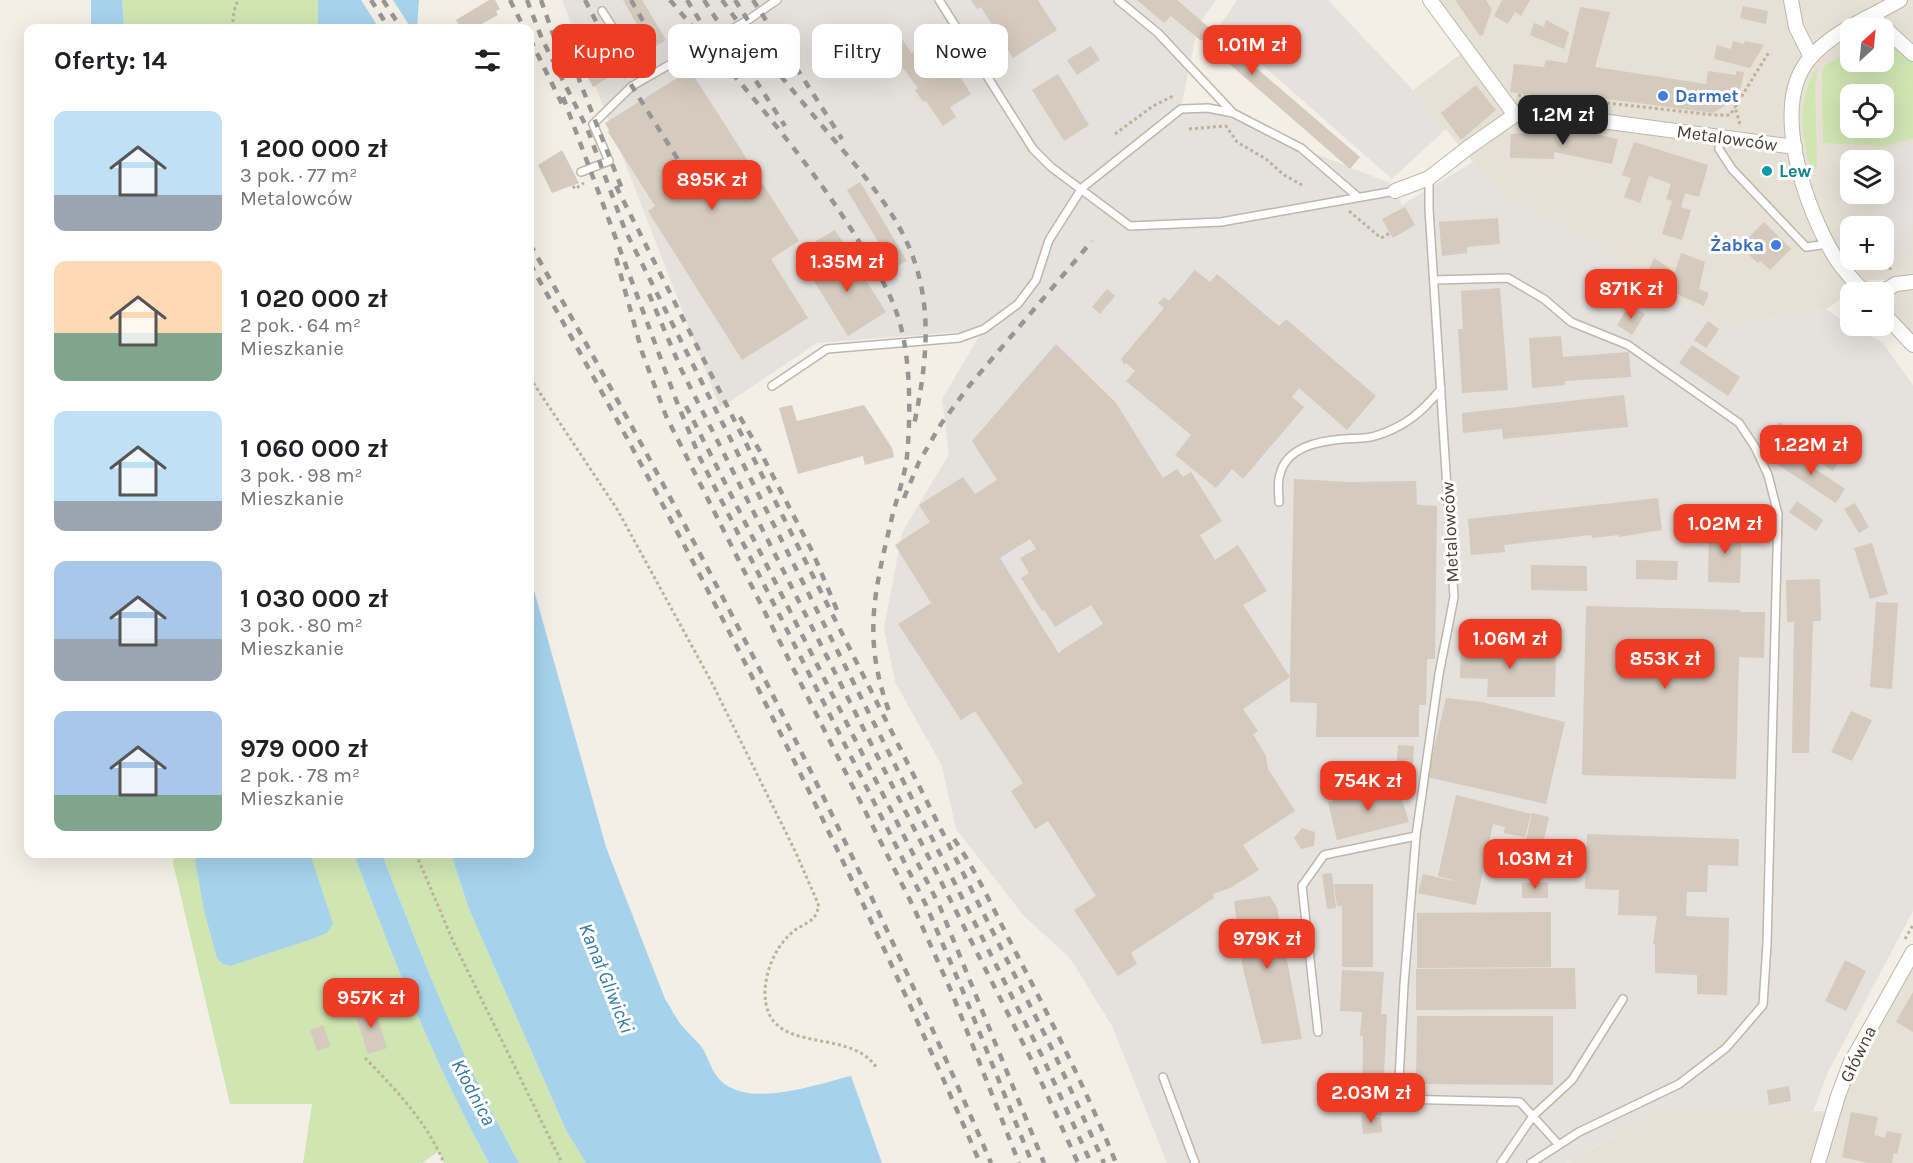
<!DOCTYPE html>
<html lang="pl">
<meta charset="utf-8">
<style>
body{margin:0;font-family:Karla,sans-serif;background:#f2f2f2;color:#202124;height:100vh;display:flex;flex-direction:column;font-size:22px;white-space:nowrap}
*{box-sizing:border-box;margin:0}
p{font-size:20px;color:#757577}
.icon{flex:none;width:33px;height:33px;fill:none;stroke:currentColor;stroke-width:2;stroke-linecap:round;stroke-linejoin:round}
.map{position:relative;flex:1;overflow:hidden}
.drawer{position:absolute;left:24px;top:24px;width:510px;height:834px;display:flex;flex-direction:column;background:#fff;border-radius:12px;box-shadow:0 6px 24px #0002}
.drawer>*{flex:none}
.banner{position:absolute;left:552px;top:24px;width:570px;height:54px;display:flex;gap:12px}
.needle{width:39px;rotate:27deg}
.tools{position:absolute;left:1840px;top:18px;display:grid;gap:12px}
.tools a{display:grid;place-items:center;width:54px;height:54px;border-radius:12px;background:#fff;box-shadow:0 6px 24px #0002;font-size:30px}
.price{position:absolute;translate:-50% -51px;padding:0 14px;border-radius:12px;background:#ee3b23;color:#fff;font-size:20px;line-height:39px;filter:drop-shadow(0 2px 3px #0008)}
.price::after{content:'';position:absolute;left:50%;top:36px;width:18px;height:14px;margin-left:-9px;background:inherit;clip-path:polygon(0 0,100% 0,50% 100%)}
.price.current{background:#222;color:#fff}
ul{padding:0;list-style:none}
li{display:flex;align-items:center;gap:18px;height:150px;padding:0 30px}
li span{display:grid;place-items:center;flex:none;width:168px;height:120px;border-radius:12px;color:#555}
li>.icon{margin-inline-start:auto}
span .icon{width:72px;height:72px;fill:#fffc;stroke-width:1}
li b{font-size:26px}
h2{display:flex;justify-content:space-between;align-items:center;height:72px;padding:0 30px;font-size:26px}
.chip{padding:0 21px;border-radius:12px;background:#fff;box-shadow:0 6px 24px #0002;font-size:21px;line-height:54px}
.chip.current{background:#ee3b23;color:#fff}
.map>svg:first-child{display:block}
.residential{fill:#e6e0d5;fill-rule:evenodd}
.industrial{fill:#e5e1dc}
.green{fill:#cfe5b2;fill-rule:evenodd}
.parking{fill:#e4e2df}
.water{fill:#a6d2ec}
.pier{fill:#f3efe7}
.building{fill:#d4cabd;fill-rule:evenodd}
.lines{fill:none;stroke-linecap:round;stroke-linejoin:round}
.lane-casing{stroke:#beb6aa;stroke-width:10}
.street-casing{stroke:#beb6aa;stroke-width:16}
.path{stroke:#beb19c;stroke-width:3;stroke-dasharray:3 3;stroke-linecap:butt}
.lane{stroke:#fff;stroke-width:7}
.street{stroke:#fff;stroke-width:14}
.rail{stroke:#969696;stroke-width:4.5;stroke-dasharray:8 8;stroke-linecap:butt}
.shop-dot{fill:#3f7fe0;stroke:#fff;stroke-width:2}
.culture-dot{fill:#0f9aa8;stroke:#fff;stroke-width:2}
.labels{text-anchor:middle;stroke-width:6;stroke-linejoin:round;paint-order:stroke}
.shop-label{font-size:18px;font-weight:bold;fill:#366cbe;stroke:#fff;text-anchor:start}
.street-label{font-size:18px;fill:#453f36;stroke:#fff}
.culture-label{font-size:18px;font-weight:bold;fill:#0d838f;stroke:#fff;text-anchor:start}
.water-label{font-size:20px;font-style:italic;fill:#3378a3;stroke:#fff}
</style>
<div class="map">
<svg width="1913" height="1163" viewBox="0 0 1913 1163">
<rect width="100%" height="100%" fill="#f3efe7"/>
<path class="residential" d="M1430 0H1913V279L1870 280 1826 309 1721 326 1568 225 1544 217 1506 194 1473 162 1413 90 1466 50ZM1851 28H1884V62H1851ZM1851 94H1884V128H1851ZM1851 160H1884V194H1851ZM1851 226H1884V260H1851Z
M1913 283V344L1884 313V294Z
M1913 956V1163H1568L1640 1121 1658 1113 1836 1111 1852 1064Z"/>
<path class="industrial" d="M562 0H1216L1198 25 1181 108 1233 113 1301 148 1390 183 1402 205 1473 162 1506 194 1544 217 1568 225 1721 326 1826 309 1851 326 1883 343 1913 385V911L1828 1072 1813 1112 1658 1113 1640 1121 1567 1163H1167L1112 1026 1070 958 1024 916 956 829 942 766 895 682 884 628 902 533 949 454 942 399 983 330 817 343 720 408Z"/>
<path class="green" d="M122 0H318V28H124Z
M1884 38H1886L1913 63V138L1884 146 1823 143 1822 74 1825 66 1851 49V62H1884ZM1851 94H1884V128H1851Z
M1818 66 1815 84 1817 168 1811 170C1801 135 1797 97 1818 66Z
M175 854H354C393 959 435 1064 489 1163H444L439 1151 422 1163H303L312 1104H230L173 863Z
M382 854H451L469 909 566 1130 586 1163H519C464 1064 422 959 382 854Z"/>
<path class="parking" d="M1237 0H1328L1413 90 1446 129 1392 179 1219 27Z
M1913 144V222L1907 253 1884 250V226H1871L1877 194H1884V155L1897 148Z"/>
<path class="water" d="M91 0H122L124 28H91Z
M318 0H419L417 28H318Z
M530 576 606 847 665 999C670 1006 674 1015 679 1022 686 1031 694 1038 701 1046 709 1058 711 1072 722 1082 752 1108 817 1084 851 1076L882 1163H586L566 1130 469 909 451 854H530Z
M197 854H310L333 924 327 933 312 939 230 966 223 964 217 958 204 910 195 860Z
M354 854H382C422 959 464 1064 519 1163H489C435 1065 393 959 354 854Z"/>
<path class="pier" d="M361 0H393L411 28H379Z"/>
<path class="building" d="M489 0H495L500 9 496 11 498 15 474 28H461L456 20Z
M623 0H642L666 40 651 49Z
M971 0H1038L1057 30 1013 58 981 7 977 9Z
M1137 0H1177L1360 157 1350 169 1202 40H1200L1171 16 1164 23Z
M1455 0H1486L1492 9 1483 35 1480 36Z
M1502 0H1530L1521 16 1515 12 1508 24 1494 16Z
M1743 6 1768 11 1766 24 1740 18Z
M1580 7 1610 12 1595 67 1706 84 1708 71 1736 75V71L1744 72 1741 87 1726 105 1713 113 1585 96 1584 101 1510 92 1514 64 1544 67 1546 60 1567 63Z
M1546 20 1569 32 1564 49 1530 35 1534 23 1544 27Z
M903 40 911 53 931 40 937 49 935 50 950 74 956 70 971 94 950 107 956 117 943 126 926 101 923 102 915 90 918 88 896 59 898 57 892 47Z
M1733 41 1744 44 1745 41 1764 45 1750 68 1714 59 1717 45 1731 49Z
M1091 46 1100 60 1077 75 1067 60Z
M610 64 616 73 593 87 588 78Z
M690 70 799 241 771 259 808 318 742 360 648 211 655 206 608 132 609 130 605 123Z
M1058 74 1089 125 1064 141 1032 90Z
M1476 85 1496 110 1461 140 1441 113Z
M1576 130 1618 139 1612 164 1554 152V159L1510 158 1511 134Z
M1634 142 1708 165 1699 197 1685 193 1681 207 1691 210 1682 240 1662 234 1672 201 1666 199 1671 184 1649 176 1640 203 1624 197 1631 178 1622 175Z
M562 150 579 183 552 193 538 165Z
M860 182 907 261 894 268 847 190Z
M1405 207 1415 225 1393 238 1382 219Z
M1498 218 1500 244 1467 247V253L1442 256 1439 222Z
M1764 222 1791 249 1770 270 1760 261 1758 263 1749 255 1754 250 1745 241Z
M835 230 844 244 820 259 811 244Z
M846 249 886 312 848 336 809 273Z
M1681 253 1705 262 1699 289 1709 293 1704 306 1681 296 1647 274 1654 258 1675 272Z
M1195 270 1210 282 1217 274 1279 326 1286 319 1376 396 1347 430 1299 388 1292 397 1304 407 1243 479 1232 469 1216 488 1175 455 1191 435 1126 381 1135 371 1126 363 1124 365 1121 359 1164 308 1158 303 1164 297 1169 301Z
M1500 288 1508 390 1462 393 1458 329H1463L1461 291Z
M1107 289 1115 296 1100 314 1092 307Z
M1630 304 1645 314 1632 335 1617 325Z
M1708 321 1719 329 1706 348 1694 340Z
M1561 336 1563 357 1629 352 1631 377 1565 381V385L1532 388 1529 338Z
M1056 344 1116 403 1163 478 1177 469 1183 477 1191 472 1222 521 1200 535 1215 560 1238 545 1267 591 1243 605 1290 677 1294 479 1349 482 1416 481 1417 505 1437 506 1435 659H1427L1426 705H1419V737H1316L1317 703 1290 702V677L1243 709 1258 731 1253 734 1266 756 1268 769 1295 811 1243 845 1259 870 1230 888 1213 894 1214 898 1131 953 1137 964 1118 976 1074 910 1096 896 1048 821 1035 829 1011 791 1023 783 975 711 961 720 898 624 931 603 895 545 930 522 919 505 963 477 975 494 997 480 972 441ZM1030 539 1036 549 1020 558 1029 573 1021 578 1042 611 1044 610 1055 627 1091 605 1103 624 1062 650 1059 654 1000 558Z
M1692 345 1740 377 1728 396 1679 363Z
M1624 395 1628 427 1503 439 1502 429 1463 433 1462 413Z
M792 405 797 421 864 405 892 448 894 457 865 465 863 456 798 474 779 408Z
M1779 422 1810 443 1803 453 1772 431Z
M1817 441 1841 458 1833 471 1808 454Z
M1786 449 1845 489 1836 503 1777 464Z
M1658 498 1662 530 1619 537V535L1592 538 1591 535 1504 545 1505 552 1471 555 1468 519Z
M1797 501 1823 520 1816 531 1789 512Z
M1855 503 1869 527 1859 533 1844 509Z
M1709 527H1742L1740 583 1708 582Z
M1872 543 1888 594 1870 599 1854 548Z
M1636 560 1678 561 1677 580 1636 579Z
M1531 565 1587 566V591L1531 590Z
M1820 579 1821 621H1813L1809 753H1792L1794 622H1787L1786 580Z
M1876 602 1898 603 1892 689 1870 687Z
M1586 606 1741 610 1740 612H1765L1764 658 1739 657 1736 779 1582 775Z
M1461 640 1488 641V649L1556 650 1555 697H1487L1488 679 1460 678Z
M1446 698 1482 702 1565 722 1546 804 1427 777Z
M1851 711 1872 720 1852 761 1831 752Z
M1398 745 1414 746 1412 784 1395 783Z
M1397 785 1409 822 1337 840 1328 802Z
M1456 795 1531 814 1525 837 1504 833 1505 827 1493 824 1476 905 1418 893 1423 874 1462 883 1438 876Z
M1532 813 1549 817 1542 848 1525 845Z
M1302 828 1315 832 1314 846 1301 849 1294 838Z
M1587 834 1739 839 1738 866 1708 865 1707 892H1687L1686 916 1729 918 1727 995 1697 994V975L1655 973V944H1653L1657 916 1618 915 1619 890 1585 889Z
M1332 873 1336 908 1327 909 1322 874Z
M1548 882V898H1522V883Z
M1334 884H1373V967H1342V906H1337Z
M1270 896 1277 908 1302 1039 1262 1044 1243 969 1234 901Z
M1551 912V967L1417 968V913Z
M1845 960 1866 971 1846 1011 1825 1001Z
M1551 968H1575L1576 1009 1416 1010V969Z
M1342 970 1384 972 1381 1014H1387L1382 1116 1362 1114 1363 1036H1360L1362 1012 1340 1011Z
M1913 992V1032L1896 1022Z
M373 1003 387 1048 368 1054 354 1010Z
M1417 1016H1553V1085L1416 1084Z
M323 1025 331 1046 317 1051 310 1030Z
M1789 1086 1791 1101 1769 1105 1767 1090Z
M1851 1112 1878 1117 1874 1135 1885 1138 1887 1131 1902 1134 1897 1154 1894 1153 1892 1163H1869L1842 1157Z
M1361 1115 1381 1117 1382 1132 1363 1134Z"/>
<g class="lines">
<g class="lane-casing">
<path id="lane" d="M939 0 1033 149 1051 167 1130 226 1221 222 1395 191
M1118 0 1158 33 1233 113
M602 11 645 78
M1720 137 1719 149 1732 169 1806 247 1828 244
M581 172 609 161 593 124 632 86 748 20 777 0
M1429 178V209L1454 597 1439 674 1416 836 1404 985 1398 1099 1520 1102 1559 1145
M1434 280 1508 278 1544 299 1571 322 1628 345 1739 423 1755 447 1768 475 1778 514 1767 944 1763 1005 1726 1048 1679 1084 1579 1132 1531 1163
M772 386 827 349 959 338 984 329 1018 304 1036 280 1049 240 1082 188 1181 109 1208 108 1233 113 1301 148 1358 197
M1279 502C1279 493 1277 483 1280 474 1287 447 1319 441 1343 439 1354 438 1366 439 1375 436 1405 427 1422 412 1441 389
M1318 1032 1302 886 1324 855 1416 836
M1163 1077 1195 1163
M1501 1163 1533 1116 1572 1080 1623 999"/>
</g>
<g class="street-casing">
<path id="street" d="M1430 0 1515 115
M1791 0 1796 27 1811 57
M1875 15 1879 23 1913 54
M1395 191 1429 178 1469 147 1515 115H1557L1795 147
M1864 292C1854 281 1843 270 1835 257 1806 210 1768 104 1811 57 1834 31 1871 17 1900 0
M1882 292 1896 284 1913 282
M1884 314 1913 345
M1818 1163 1838 1096 1850 1064 1913 952"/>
</g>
<path class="path" d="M232 28 234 11 238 0
M1518 95 1541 99
M1584 104 1589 101 1714 115H1730L1735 107
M1740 124 1735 107 1769 52
M1189 129 1226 126 1237 142 1266 159 1284 175 1302 185
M1115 134 1153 106 1175 95
M573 186 575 189 584 183
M1349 211 1381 238 1390 233
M1890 270 1892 250
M530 378 617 509 711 681 796 853 817 901 819 907 814 918C808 923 801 926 795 930 777 944 766 968 765 991 764 1059 848 1025 876 1067
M416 854 453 941 562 1163
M1905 939 1913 925
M365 1058C396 1090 427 1122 444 1163"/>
<use href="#lane" class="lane"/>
<use href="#street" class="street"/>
<path class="rail" d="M371 0 389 28
M383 0 401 28
M510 0 524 28
M527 0 542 39 587 128 625 230 1042 1056 1091 1163
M541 0 567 74
M585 0 618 64 689 177
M631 0 655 42
M670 0C733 75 800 148 853 232 869 258 886 283 896 311 911 351 911 414 907 456 905 475 898 495 893 513 875 590 861 637 890 714
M687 0 711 39
M704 0 785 126
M722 0C754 45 789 86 824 128 858 168 899 213 915 263 933 317 925 372 914 425
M735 0 761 41
M753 0 842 139
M563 29 580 82 624 194
M530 39 563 106
M563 97 678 405 700 458 926 905 962 989 1032 1163
M616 186 1055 1055 1104 1163
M530 244C700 542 856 847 991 1163
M616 258 642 352 666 416 913 906 952 993 1019 1163
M530 264C696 555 847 855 980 1163
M649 294 681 369 1030 1057 1078 1163
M686 406 940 907 1044 1163
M740 417 761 453 813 553 837 610
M904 498 919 462 941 424 969 386 1092 241
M954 839C977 872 994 911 1013 947 1050 1018 1086 1089 1116 1163"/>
</g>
<g class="shop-dot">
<circle cx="1663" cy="96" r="6"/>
<circle cx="1776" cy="245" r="6"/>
</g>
<circle class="culture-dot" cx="1767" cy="171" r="6"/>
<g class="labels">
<g class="shop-label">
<text x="1675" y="102">Darmet</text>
<text x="1764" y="251" text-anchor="end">Żabka</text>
</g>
<g class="street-label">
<text transform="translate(1727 138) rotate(8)" y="6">Metalowców</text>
<text transform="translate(1450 532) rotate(-93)" y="6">Metalowców</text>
<text transform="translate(1858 1054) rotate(-64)" y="6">Główna</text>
</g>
<g class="culture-label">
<text x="1779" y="177">Lew</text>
</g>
<g class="water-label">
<text transform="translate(607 978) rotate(68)" y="7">Kanał Gliwicki</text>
<text transform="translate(474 1092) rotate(62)" y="7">Kłodnica</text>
</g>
</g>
</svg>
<div class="tools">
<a><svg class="needle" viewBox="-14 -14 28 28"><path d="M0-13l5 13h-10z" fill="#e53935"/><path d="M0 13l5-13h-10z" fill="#757577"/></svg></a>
<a><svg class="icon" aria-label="locate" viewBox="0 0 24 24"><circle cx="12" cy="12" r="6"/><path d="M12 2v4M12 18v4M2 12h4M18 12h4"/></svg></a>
<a><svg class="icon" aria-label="layers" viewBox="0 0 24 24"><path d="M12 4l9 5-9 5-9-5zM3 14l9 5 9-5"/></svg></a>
<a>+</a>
<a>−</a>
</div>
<b class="price" style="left:1252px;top:76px">1.01M zł</b>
<b class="price current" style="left:1563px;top:146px">1.2M zł</b>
<b class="price" style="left:712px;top:211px">895K zł</b>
<b class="price" style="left:847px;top:293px">1.35M zł</b>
<b class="price" style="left:1631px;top:320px">871K zł</b>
<b class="price" style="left:1811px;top:476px">1.22M zł</b>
<b class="price" style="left:1725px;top:555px">1.02M zł</b>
<b class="price" style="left:1510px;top:670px">1.06M zł</b>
<b class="price" style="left:1665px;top:690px">853K zł</b>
<b class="price" style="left:1368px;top:812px">754K zł</b>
<b class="price" style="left:1535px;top:890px">1.03M zł</b>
<b class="price" style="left:1267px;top:970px">979K zł</b>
<b class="price" style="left:371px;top:1029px">957K zł</b>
<b class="price" style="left:1371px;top:1124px">2.03M zł</b>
<div class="banner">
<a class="chip current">Kupno</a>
<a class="chip">Wynajem</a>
<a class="chip">Filtry</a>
<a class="chip">Nowe</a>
</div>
<section class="drawer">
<h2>Oferty: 14<svg class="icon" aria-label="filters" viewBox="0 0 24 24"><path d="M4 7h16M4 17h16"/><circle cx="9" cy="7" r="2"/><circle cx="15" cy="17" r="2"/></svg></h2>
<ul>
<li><span style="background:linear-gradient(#bfe0f5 70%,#9aa5b1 0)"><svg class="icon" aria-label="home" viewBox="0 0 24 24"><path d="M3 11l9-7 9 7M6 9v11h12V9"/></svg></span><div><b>1 200 000 zł</b><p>3 pok. · 77 m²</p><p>Metalowców</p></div></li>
<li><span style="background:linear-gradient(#ffd9b3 60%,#7fa58c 0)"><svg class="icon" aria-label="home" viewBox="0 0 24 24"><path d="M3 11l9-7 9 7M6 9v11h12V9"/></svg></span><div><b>1 020 000 zł</b><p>2 pok. · 64 m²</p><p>Mieszkanie</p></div></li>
<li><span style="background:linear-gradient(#bfe0f5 75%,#9aa5b1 0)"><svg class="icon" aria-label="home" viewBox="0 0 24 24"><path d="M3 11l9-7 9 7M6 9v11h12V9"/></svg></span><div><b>1 060 000 zł</b><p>3 pok. · 98 m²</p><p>Mieszkanie</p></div></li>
<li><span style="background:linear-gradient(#a9c7e8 65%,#9aa5b1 0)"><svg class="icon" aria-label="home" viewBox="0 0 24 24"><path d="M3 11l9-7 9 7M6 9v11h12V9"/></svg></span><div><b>1 030 000 zł</b><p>3 pok. · 80 m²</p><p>Mieszkanie</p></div></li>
<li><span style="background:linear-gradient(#a9c7e8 70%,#7fa58c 0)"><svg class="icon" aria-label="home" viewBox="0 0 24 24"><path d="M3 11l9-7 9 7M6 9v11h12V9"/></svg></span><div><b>979 000 zł</b><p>2 pok. · 78 m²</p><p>Mieszkanie</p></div></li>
</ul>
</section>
</div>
